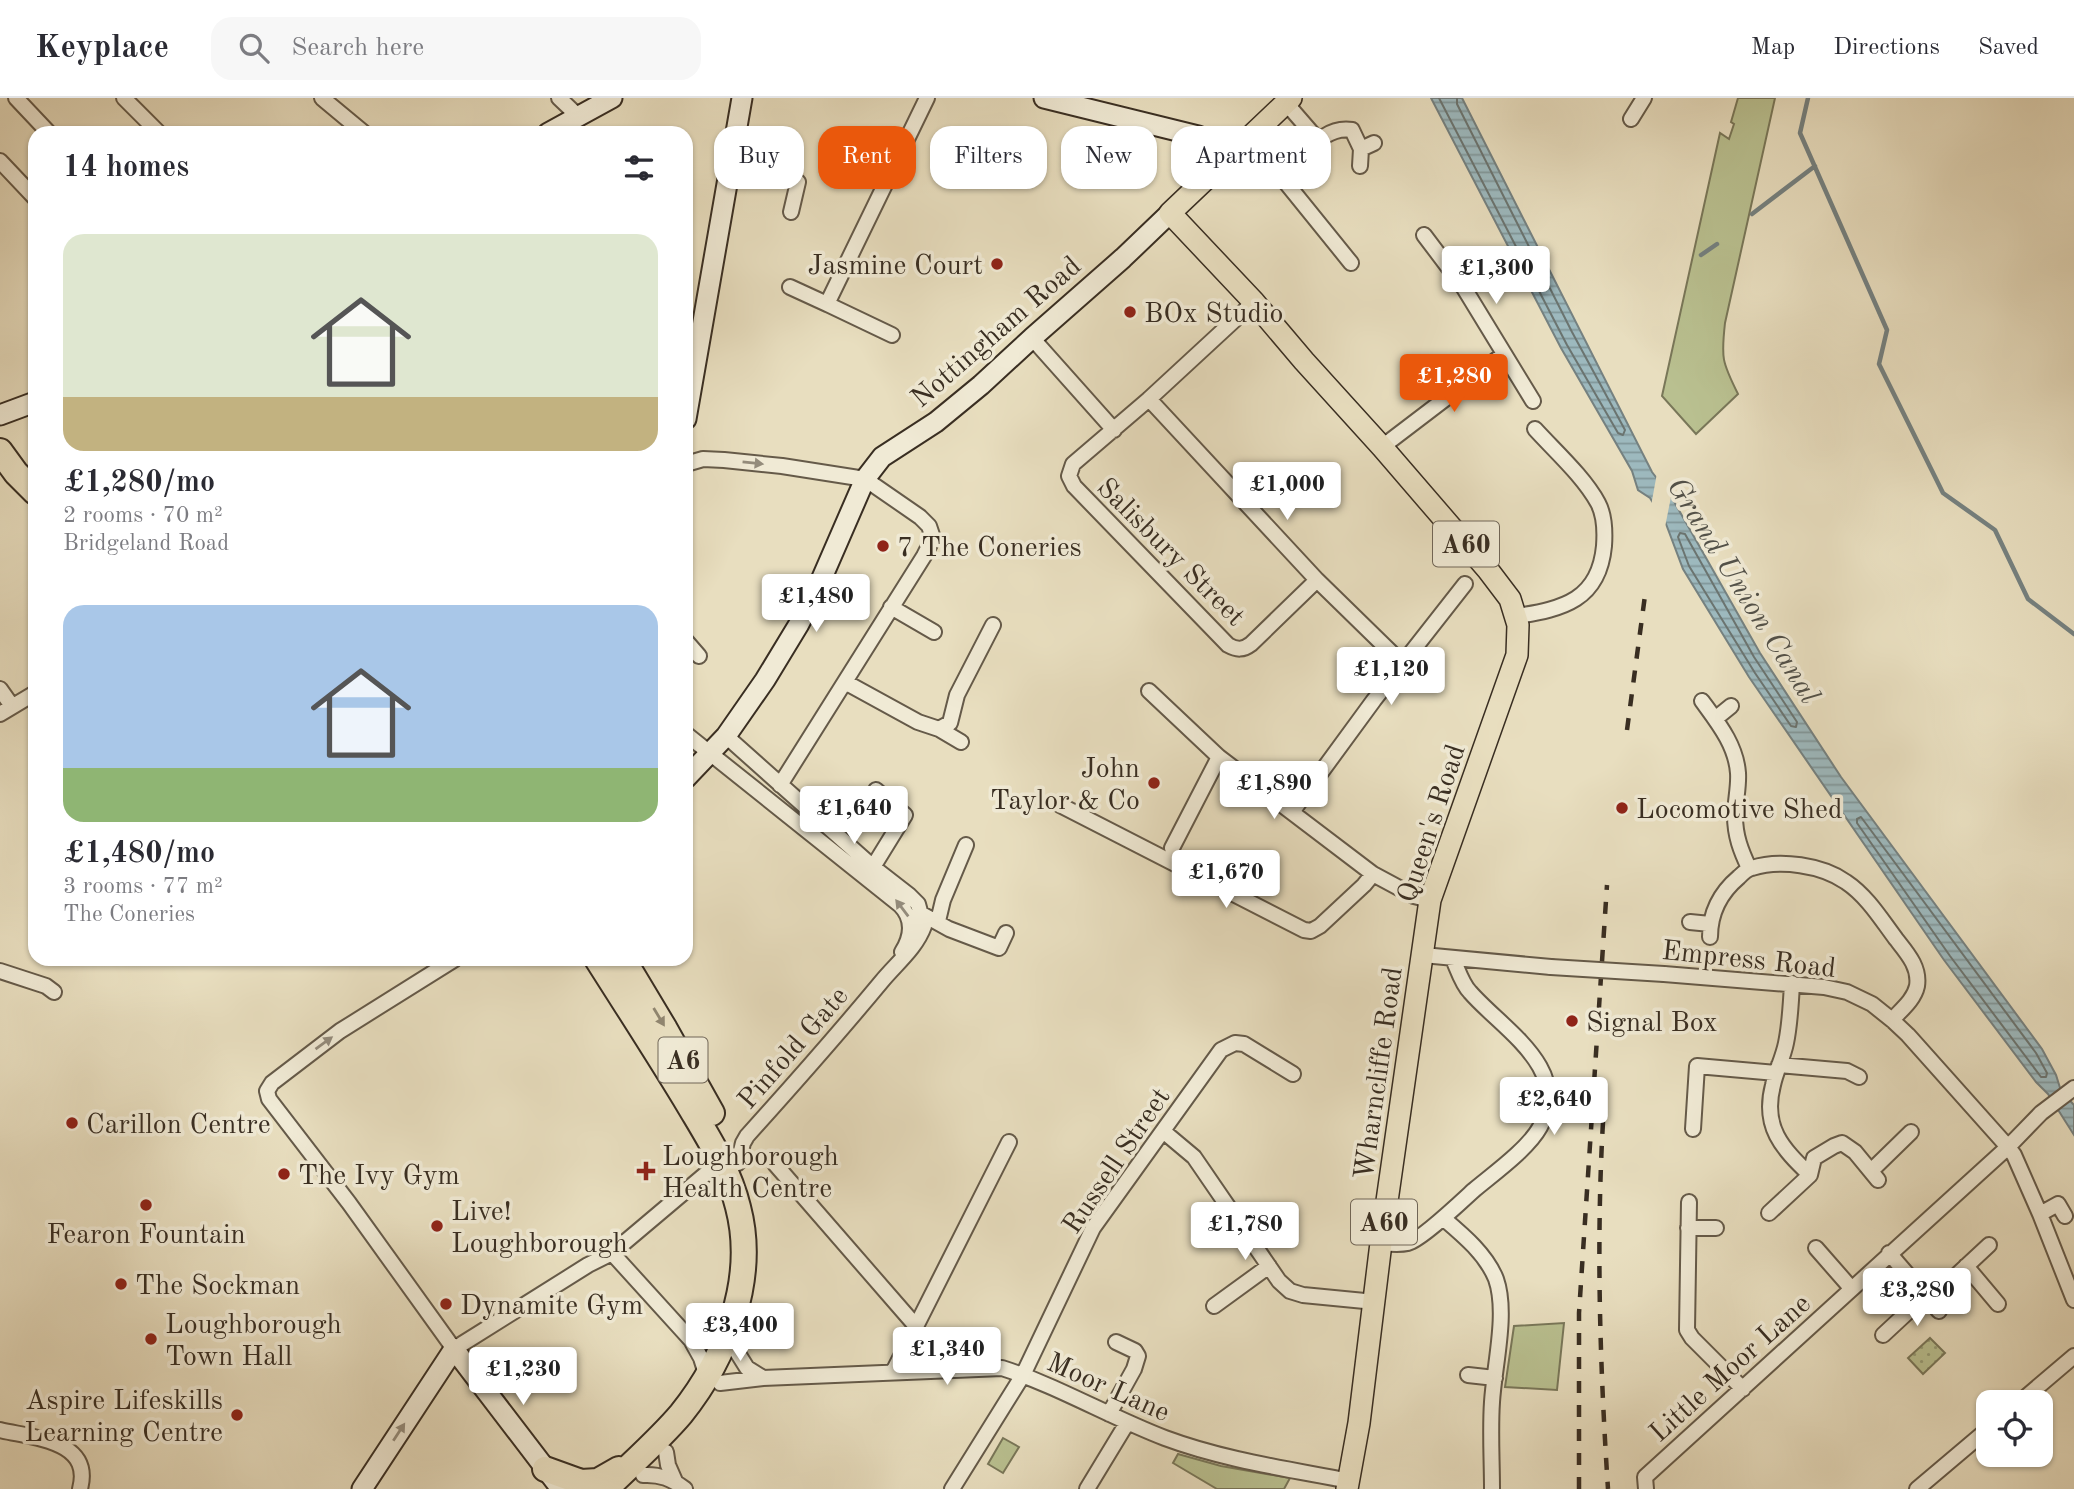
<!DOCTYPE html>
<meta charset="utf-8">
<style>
body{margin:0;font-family:"Old Standard TT",serif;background:#f7f7f7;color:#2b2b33;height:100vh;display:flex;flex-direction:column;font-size:26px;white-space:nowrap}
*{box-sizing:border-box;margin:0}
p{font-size:23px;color:#7c7c81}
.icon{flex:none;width:38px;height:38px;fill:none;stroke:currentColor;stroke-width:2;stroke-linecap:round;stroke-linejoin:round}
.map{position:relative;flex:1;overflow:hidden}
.panel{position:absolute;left:28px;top:28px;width:665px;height:840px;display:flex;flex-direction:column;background:#fff;border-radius:21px;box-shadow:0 2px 5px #0004}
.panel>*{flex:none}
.banner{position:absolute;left:714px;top:28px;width:665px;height:63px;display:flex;gap:14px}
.tools{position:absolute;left:1976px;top:1292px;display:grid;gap:14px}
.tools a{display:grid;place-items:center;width:77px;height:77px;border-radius:14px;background:#fff;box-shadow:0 2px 5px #0004;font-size:35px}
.price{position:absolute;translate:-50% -60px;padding:0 16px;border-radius:7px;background:#fff;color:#222;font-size:23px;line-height:46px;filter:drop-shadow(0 2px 4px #0008)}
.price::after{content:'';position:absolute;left:50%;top:42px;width:21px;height:16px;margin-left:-10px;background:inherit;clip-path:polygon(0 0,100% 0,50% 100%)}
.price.current{background:#ea580c;color:#fff}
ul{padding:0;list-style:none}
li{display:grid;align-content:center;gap:14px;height:371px;padding:0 35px}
li span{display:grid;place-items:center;height:217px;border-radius:21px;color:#555}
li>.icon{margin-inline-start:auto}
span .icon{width:126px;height:126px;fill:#fffc;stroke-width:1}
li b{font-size:30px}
h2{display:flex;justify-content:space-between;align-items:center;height:84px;padding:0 35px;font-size:30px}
.chip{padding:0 24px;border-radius:21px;background:#fff;box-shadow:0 2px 5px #0004;font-size:24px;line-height:63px}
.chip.current{background:#ea580c;color:#fff}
header{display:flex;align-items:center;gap:42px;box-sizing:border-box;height:98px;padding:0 35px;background:#fff;border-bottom:2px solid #e1e1e2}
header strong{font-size:33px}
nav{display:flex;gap:38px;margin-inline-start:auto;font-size:24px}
.search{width:490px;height:63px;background:#f7f7f7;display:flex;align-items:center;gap:18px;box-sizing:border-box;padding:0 24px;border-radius:21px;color:#7c7c81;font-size:26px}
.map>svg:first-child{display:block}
.green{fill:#b9c090;stroke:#797759;stroke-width:2}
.park{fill:url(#park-dots);stroke:#797759;stroke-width:2}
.water{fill:url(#water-rules);stroke:#758180;stroke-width:2}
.pier{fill:#e8debf}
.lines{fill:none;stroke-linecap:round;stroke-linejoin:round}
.shore{stroke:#6b7470;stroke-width:2}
.stream{stroke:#758180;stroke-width:4.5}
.street-casing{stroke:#655a49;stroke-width:18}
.secondary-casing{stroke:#392e22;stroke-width:23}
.primary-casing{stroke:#392e22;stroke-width:24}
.highway-casing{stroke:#392e22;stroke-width:28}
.street{stroke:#f0ead5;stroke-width:14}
.secondary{stroke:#f0ead5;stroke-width:19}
.primary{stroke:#e8debf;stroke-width:21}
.highway{stroke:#e8debf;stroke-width:24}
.rail{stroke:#392e22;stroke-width:4.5;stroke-dasharray:12 12;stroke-linecap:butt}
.street-bridge-casing{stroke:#655a49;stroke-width:18;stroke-linecap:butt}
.street-bridge{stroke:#f0ead5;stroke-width:14}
.oneway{fill:#948c7c}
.oneway2{fill:#908670}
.poi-dot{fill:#8f2418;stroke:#f0ead5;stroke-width:2.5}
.labels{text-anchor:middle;stroke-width:7;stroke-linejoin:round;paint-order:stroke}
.shield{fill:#f0ead5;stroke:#706658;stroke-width:2}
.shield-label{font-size:26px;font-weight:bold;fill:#392e22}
.poi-label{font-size:28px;fill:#392e22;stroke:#f0ead5;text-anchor:start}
.street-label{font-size:28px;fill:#392e22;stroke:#f0ead5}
.water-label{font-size:30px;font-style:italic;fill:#525149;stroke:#f0ead5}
</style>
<header>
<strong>Keyplace</strong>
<div class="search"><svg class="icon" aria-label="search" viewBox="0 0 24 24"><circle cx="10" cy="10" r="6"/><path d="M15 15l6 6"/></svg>Search here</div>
<nav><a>Map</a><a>Directions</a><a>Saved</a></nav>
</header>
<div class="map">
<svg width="2074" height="1391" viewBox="0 0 2074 1391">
<defs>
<pattern id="park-dots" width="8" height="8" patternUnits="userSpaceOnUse" patternTransform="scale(1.75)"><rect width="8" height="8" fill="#b9c090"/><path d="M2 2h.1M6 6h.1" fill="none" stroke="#979c75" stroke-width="1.8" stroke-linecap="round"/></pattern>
<pattern id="water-rules" width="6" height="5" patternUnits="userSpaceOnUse" patternTransform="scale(1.75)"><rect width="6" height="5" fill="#9db9be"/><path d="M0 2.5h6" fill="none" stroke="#81979a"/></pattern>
</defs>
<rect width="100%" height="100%" fill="#e8debf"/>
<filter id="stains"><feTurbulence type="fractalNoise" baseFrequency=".00286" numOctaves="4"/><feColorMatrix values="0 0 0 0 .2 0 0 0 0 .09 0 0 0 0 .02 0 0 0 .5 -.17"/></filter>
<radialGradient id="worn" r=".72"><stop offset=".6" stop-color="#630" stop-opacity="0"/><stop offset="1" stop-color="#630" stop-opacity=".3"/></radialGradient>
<path class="green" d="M1738 0H1775L1725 225C1721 260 1722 264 1738 296L1696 336 1662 298 1720 35 1729 41 1734 26 1731 24Z
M1564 1225 1557 1292 1505 1289 1514 1228Z
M1003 1340 1019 1349 1003 1375 988 1366Z
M1178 1356 1221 1368 1290 1380 1284 1391H1217L1173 1365Z"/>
<path class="park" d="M1930 1240 1945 1255 1923 1276 1908 1260Z"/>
<path class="water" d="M1431 0H1462L1652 374 1672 400 1760 555 1841 679 2042 951 2056 977 2061 993 2074 1007V1037L2048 996 2036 984 1944 862 1749 579 1683 471 1666 426 1650 400 1638 392 1632 373 1561 250Z"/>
<path class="pier" d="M1657 375 1672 394 1665 429 1651 408Z"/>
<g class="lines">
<path class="shore" d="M1439 0 1567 247 1618 335 1623 337 1625 332 1572 234 1457 6V0
M1680 435 1685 436 1754 559 1797 624 1796 629 1791 628 1755 575 1689 468 1678 439Z
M1861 719 2036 955 2047 975 2046 979H2041L1950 858 1857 725V721Z"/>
<path class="stream" d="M1808 0 1800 35 1887 232 1879 266 1943 395 1995 432 2028 501 2074 536
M1752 116 1815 68
M1701 157 1717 146"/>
<g class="street-casing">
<path id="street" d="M16 0 49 35
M124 0 159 35
M322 0 364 35
M559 0 579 19
M1286 5 1318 42
M1631 21 1644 0
M1262 55 1351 165
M732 59 798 84 791 114
M0 63 35 100
M1360 68 1361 51 1374 45
M1281 78C1305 62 1320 27 1352 32L1361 51
M1424 137 1464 190 1533 303
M790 189 827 206 927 0
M1254 204 1149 301 1073 366 1069 378 1074 388 1228 547C1237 552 1243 552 1251 546L1317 482
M827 206 892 237
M1032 240 1114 332
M1149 301 1317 482 1404 567
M1382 349 1504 256
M686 366 703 361 724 362 782 368 865 381 920 419 929 428 932 437 930 446 924 458 780 687
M891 509 934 534
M1517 518C1563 511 1599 502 1604 448 1605 434 1605 418 1598 405 1584 379 1555 353 1535 331
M686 543 699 558
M845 584 918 624 939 631 950 625 957 597 993 527
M0 591 12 608
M1149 593 1219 659 1373 776 1414 798 1430 802
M1702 603C1718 625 1736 647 1738 675 1739 689 1735 704 1735 718 1735 738 1741 753 1749 770
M0 616 35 595
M1715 621 1731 608
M939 631 961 644
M686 636 900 807C914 821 912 838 902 854
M726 638 873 769 909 797 918 806 924 828C916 850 897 865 882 883 838 936 793 987 747 1038L743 1045 738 1065
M1060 707 1304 832 1311 833 1320 828 1364 787 1373 776
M1292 714 1374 602 1465 486
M1172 750 1219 659
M873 769 905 717 876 692
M922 816 949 831 999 850 1006 835
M938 823 943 802 966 747
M1690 824 1710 826
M1710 839C1710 814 1720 795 1739 779 1743 775 1747 771 1752 770 1780 761 1822 767 1846 784 1867 798 1881 821 1896 841 1907 855 1920 869 1917 888 1914 902 1901 912 1892 922
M1423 857 1551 869
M455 861 340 933 272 985 267 993 269 1001 349 1105 454 1251 588 1167 612 1155 708 1074
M0 873 46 888 54 894
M1664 876 1824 889 1847 894 1872 906 1892 922 1908 937 2008 1049 2014 1057 2040 1116 2074 1202
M1792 885C1791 905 1790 926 1786 945 1783 960 1776 973 1773 987 1762 1029 1782 1050 1810 1077
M1779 967 1847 973 1859 979
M1693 1031 1697 968 1776 975
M1163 1033 1194 1059 1279 1183 1290 1193 1303 1197 1375 1204
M775 1066 915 1227
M1871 1073 1911 1034
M1689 1104 1687 1232 1692 1240 1743 1291
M1769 1115 1810 1077 1814 1060 1834 1048 1842 1045 1855 1054 1878 1082
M2040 1116 2058 1106 2065 1118
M1443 1120C1463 1137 1486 1156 1496 1181 1508 1215 1494 1269 1492 1304 1490 1333 1492 1362 1492 1391
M1688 1130H1716
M1381 1145C1390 1146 1399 1147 1408 1145 1421 1142 1462 1103 1474 1092 1493 1076 1528 1051 1540 1029 1572 970 1503 932 1470 894 1462 886 1458 872 1453 861
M1816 1150 1851 1190
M612 1155 691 1242 701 1260 706 1276
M1889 1155 1939 1213
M1966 1168 1998 1206
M1930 1202 1989 1147
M1214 1208 1269 1168
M1883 1237 1926 1197
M737 1254 747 1270 763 1280
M893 1274 1009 1044
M1468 1277 1495 1280
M720 1285 763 1280 1002 1270C1058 1288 1110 1319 1165 1340 1224 1362 1288 1371 1349 1383
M2020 1304 2074 1258
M1109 1316 1134 1271 1138 1258 1135 1253 1116 1244
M0 1332C33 1340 93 1342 80 1391
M666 1354 668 1367 675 1383
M643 1377C660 1376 672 1381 685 1391
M952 1391 1023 1277 1093 1130 1221 952 1235 945 1244 946 1293 976
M1087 1391 1127 1325
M1646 1391 1645 1379 2008 1049 2041 1015 2074 990
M1917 1391 1988 1331"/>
</g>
<g class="secondary-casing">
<path id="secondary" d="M1044 0 1198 38 1225 49 1233 55
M548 35 612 0
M0 317 35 304
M686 321 742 0
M686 680 726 638 765 582 799 526 818 489 865 381 882 359 936 324 981 287 1032 240 1123 160 1170 115
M362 1391 454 1251 561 1391"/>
</g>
<g class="primary-casing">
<path id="primary" d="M1291 0 1170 115 1254 204 1304 263 1382 349 1488 472 1510 501 1518 527 1517 557 1430 802 1381 1145 1359 1325 1347 1391"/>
</g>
<g class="highway-casing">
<path id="highway" d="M0 353 16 375 35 394
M597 861C628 910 660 959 690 1009 709 1041 729 1072 738 1109 757 1181 726 1260 681 1316 659 1342 631 1366 606 1391
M623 861 665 931 712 1015
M545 1371 581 1384 598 1383 619 1371"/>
</g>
<use href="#street" class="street"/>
<use href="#secondary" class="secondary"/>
<use href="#primary" class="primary"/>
<use href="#highway" class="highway"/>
<path class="rail" d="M1627 632 1646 490
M1603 1024C1596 1146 1600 1269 1608 1391
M1579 1391V1215L1607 787"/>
<g class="street-bridge-casing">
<path id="street-bridge" d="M1551 869 1664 876"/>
</g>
<use href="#street-bridge" class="street-bridge"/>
</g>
<defs><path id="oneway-solid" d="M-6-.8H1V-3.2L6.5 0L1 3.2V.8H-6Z" transform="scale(1.75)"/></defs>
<g class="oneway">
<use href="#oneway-solid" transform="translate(753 365) rotate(6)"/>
<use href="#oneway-solid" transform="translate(902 810) rotate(-127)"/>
<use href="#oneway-solid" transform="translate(324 945) rotate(-36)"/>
<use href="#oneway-solid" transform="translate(399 1334) rotate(-57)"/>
</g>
<use class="oneway2" href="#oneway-solid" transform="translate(659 919) rotate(59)"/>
<g class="poi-dot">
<circle cx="997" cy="166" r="7"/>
<circle cx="1130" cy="214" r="7"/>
<circle cx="883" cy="448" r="7"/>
<circle cx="1154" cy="685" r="7"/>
<circle cx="1622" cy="710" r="7"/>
<circle cx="1572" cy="923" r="7"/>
<circle cx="72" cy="1025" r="7"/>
<path d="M642.5 1062.5h7v7h7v7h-7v7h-7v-7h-7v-7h7z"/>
<circle cx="284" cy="1076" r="7"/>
<circle cx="146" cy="1107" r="7"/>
<circle cx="437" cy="1128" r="7"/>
<circle cx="121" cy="1186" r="7"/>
<circle cx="446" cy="1206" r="7"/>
<circle cx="151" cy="1241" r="7"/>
<circle cx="237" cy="1317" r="7"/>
</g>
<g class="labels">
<g class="shield">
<rect x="1433" y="423.5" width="66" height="45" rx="5"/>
<rect x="658.5" y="939.5" width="49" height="45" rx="5"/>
<rect x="1351" y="1101.5" width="66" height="45" rx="5"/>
</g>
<g class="shield-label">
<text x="1466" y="455">A60</text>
<text x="683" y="971">A6</text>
<text x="1384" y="1133">A60</text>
</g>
<g class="poi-label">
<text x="983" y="176" text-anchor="end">Jasmine Court</text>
<text x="1144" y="224">BOx Studio</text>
<text x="897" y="458">7 The Coneries</text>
<text x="1140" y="679" text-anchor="end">John<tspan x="1140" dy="32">Taylor &amp; Co</tspan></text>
<text x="1636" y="720">Locomotive Shed</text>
<text x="1586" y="933">Signal Box</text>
<text x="86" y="1035">Carillon Centre</text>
<text x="662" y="1067">Loughborough<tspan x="662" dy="32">Health Centre</tspan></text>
<text x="298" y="1086">The Ivy Gym</text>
<text x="451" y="1122">Live!<tspan x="451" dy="32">Loughborough</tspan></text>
<text x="146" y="1145" text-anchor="middle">Fearon Fountain</text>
<text x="135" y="1196">The Sockman</text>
<text x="460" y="1216">Dynamite Gym</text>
<text x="165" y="1235">Loughborough<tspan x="165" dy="32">Town Hall</tspan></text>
<text x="223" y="1311" text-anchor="end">Aspire Lifeskills<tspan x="223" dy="32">Learning Centre</tspan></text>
</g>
<g class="street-label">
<text transform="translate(995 233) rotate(-41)" y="10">Nottingham Road</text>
<text transform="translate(1172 453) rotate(45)" y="10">Salisbury Street</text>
<text transform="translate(1430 725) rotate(-72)" y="10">Queen's Road</text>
<text transform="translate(1749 860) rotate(6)" y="10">Empress Road</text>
<text transform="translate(792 949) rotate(-49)" y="10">Pinfold Gate</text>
<text transform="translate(1377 975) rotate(-82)" y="10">Wharncliffe Road</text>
<text transform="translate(1115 1062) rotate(-56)" y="10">Russell Street</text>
<text transform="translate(1729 1269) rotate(-42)" y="10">Little Moor Lane</text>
<text transform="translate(1109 1288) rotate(24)" y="10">Moor Lane</text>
</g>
<g class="water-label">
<text transform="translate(1744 492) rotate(58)" y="10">Grand Union Canal</text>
</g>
</g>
<rect width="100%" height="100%" filter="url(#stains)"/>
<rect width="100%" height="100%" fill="url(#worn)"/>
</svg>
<div class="tools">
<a><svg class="icon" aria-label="locate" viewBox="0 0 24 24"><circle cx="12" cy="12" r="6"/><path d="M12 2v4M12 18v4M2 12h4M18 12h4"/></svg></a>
</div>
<b class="price" style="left:1496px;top:208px">£1,300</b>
<b class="price current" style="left:1454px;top:316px">£1,280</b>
<b class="price" style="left:1287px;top:424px">£1,000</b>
<b class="price" style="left:816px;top:536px">£1,480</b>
<b class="price" style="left:1391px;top:609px">£1,120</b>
<b class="price" style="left:1274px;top:723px">£1,890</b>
<b class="price" style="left:854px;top:748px">£1,640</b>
<b class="price" style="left:1226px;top:812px">£1,670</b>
<b class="price" style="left:1554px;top:1039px">£2,640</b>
<b class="price" style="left:1245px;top:1164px">£1,780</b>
<b class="price" style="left:1917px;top:1230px">£3,280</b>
<b class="price" style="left:740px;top:1265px">£3,400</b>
<b class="price" style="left:947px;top:1289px">£1,340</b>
<b class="price" style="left:523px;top:1309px">£1,230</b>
<div class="banner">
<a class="chip">Buy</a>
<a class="chip current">Rent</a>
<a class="chip">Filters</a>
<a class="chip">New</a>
<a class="chip">Apartment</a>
</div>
<section class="panel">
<h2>14 homes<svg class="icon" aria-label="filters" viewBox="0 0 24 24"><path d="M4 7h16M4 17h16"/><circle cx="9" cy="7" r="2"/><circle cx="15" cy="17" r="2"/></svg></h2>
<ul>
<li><span style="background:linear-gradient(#dfe7d0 75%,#c2b280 0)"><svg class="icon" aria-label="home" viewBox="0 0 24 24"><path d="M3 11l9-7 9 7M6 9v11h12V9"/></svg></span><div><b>£1,280/mo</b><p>2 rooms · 70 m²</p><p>Bridgeland Road</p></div></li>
<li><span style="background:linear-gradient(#a9c7e8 75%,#8fb573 0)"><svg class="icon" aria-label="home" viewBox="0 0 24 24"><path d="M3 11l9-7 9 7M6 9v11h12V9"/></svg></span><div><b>£1,480/mo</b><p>3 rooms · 77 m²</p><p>The Coneries</p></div></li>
</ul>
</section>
</div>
